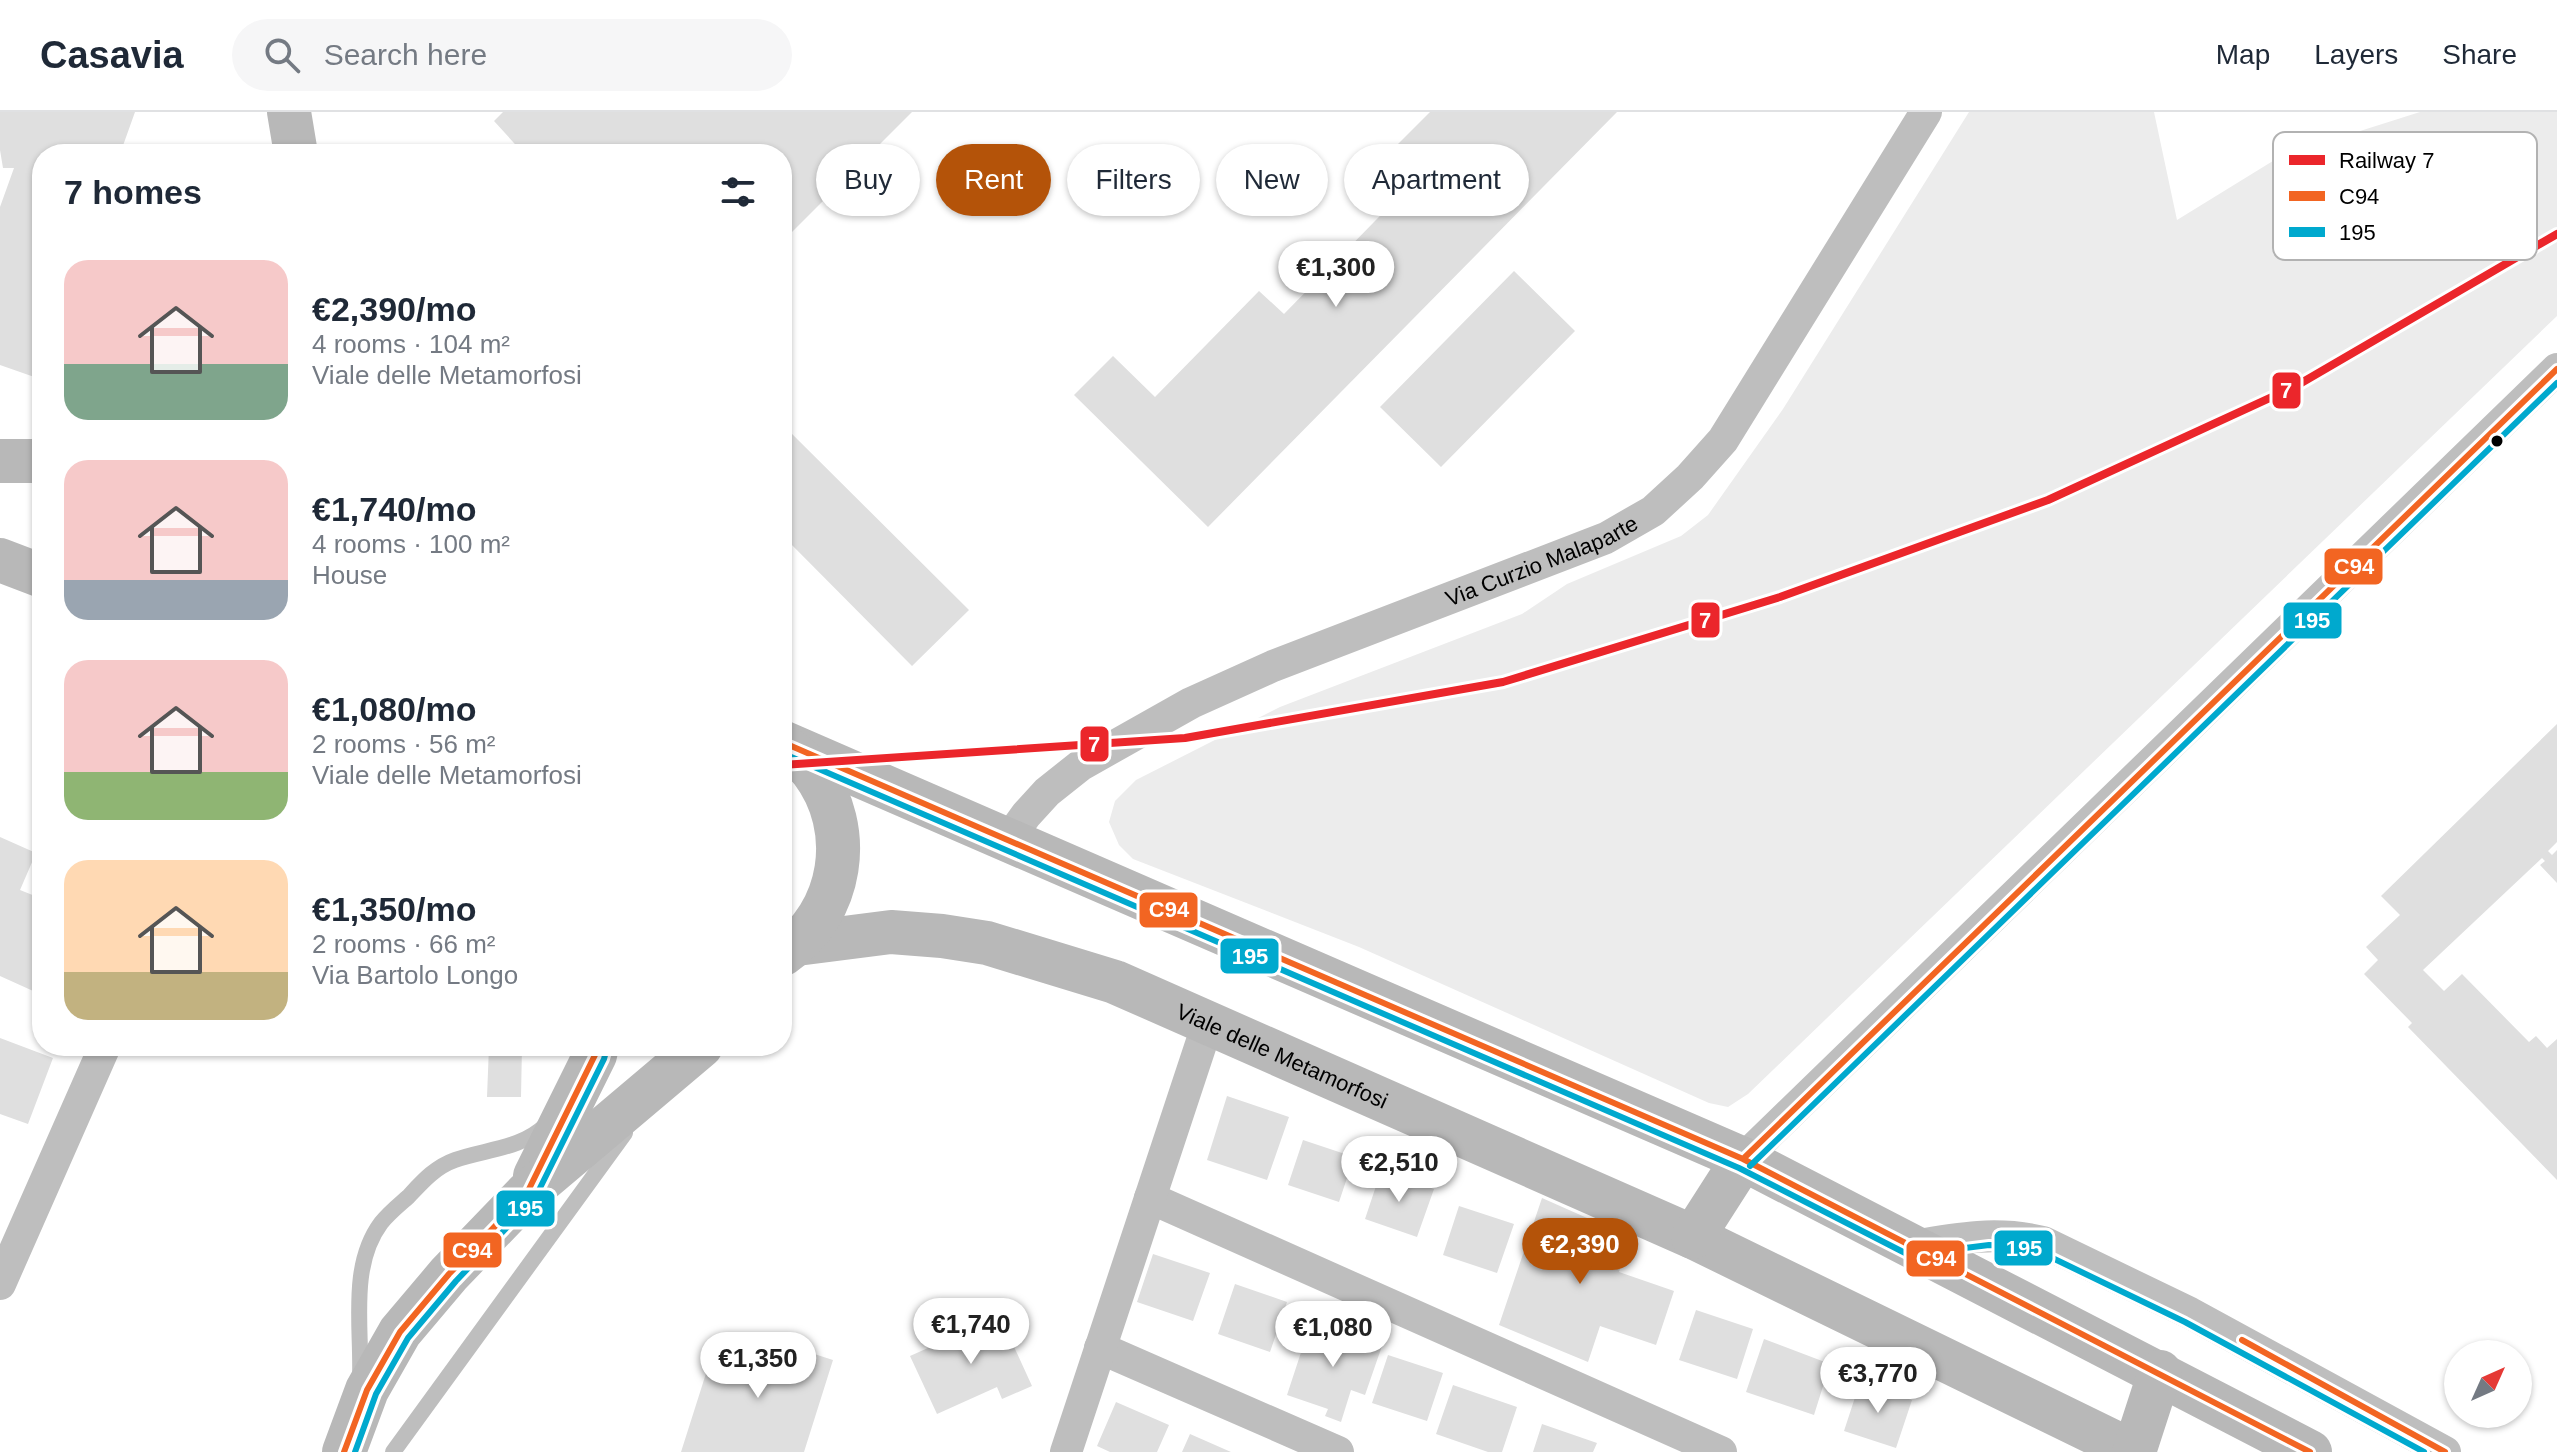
<!DOCTYPE html>
<meta charset="utf-8">
<style>
body{margin:0;font-family:Arial,sans-serif;background:#f6f6f7;color:#1f2937;height:100vh;display:flex;flex-direction:column;font-size:30px;white-space:nowrap}
*{box-sizing:border-box;margin:0}
p{font-size:26px;color:#747a83}
.icon{flex:none;width:44px;height:44px;fill:none;stroke:currentColor;stroke-width:2;stroke-linecap:round;stroke-linejoin:round}
.map{position:relative;flex:1;overflow:hidden}
.side{position:absolute;left:32px;top:32px;width:760px;height:912px;display:flex;flex-direction:column;background:#fff;border-radius:32px;box-shadow:0 2px 6px #0004}
.side>*{flex:none}
.banner{position:absolute;left:816px;top:32px;width:760px;height:72px;display:flex;gap:16px}
.needle{width:52px;rotate:45deg}
.tools{position:absolute;left:2444px;top:1228px;display:grid;gap:16px}
.tools a{display:grid;place-items:center;width:88px;height:88px;border-radius:50%;background:#fff;box-shadow:0 2px 6px #0004;font-size:40px}
.price{position:absolute;translate:-50% -68px;padding:0 18px;border-radius:28px;background:#fff;color:#222;font-size:26px;line-height:52px;filter:drop-shadow(0 2px 4px #0008)}
.price::after{content:'';position:absolute;left:50%;top:48px;width:24px;height:18px;margin-left:-12px;background:inherit;clip-path:polygon(0 0,100% 0,50% 100%)}
.price.current{background:#b45309;color:#fff}
ul{padding:0;list-style:none}
li{display:flex;align-items:center;gap:24px;height:200px;padding:0 32px}
li span{display:grid;place-items:center;flex:none;width:224px;height:160px;border-radius:24px;color:#555}
li>.icon{margin-inline-start:auto}
span .icon{width:96px;height:96px;fill:#fffc;stroke-width:1}
li b{font-size:34px}
h2{display:flex;justify-content:space-between;align-items:center;height:96px;padding:0 32px;font-size:34px}
.tag{padding:0 28px;border-radius:36px;background:#fff;box-shadow:0 2px 6px #0004;font-size:28px;line-height:72px}
.tag.current{background:#b45309;color:#fff}
header{display:flex;align-items:center;gap:48px;box-sizing:border-box;height:112px;padding:0 40px;background:#fff;border-bottom:2px solid #e0e1e3}
header strong{font-size:38px}
nav{display:flex;gap:44px;margin-inline-start:auto;font-size:28px}
.search{width:560px;height:72px;background:#f6f6f7;display:flex;align-items:center;gap:20px;box-sizing:border-box;padding:0 28px;border-radius:44px;color:#747a83;font-size:30px}
.map>svg:first-child{display:block}
.green{fill:#ececec}
.building{fill:#dfdfdf}
.lines{fill:none;stroke-linecap:round;stroke-linejoin:round}
.lane{stroke:#bebebe;stroke-width:16}
.street{stroke:#bebebe;stroke-width:32}
.secondary{stroke:#b8b8b8;stroke-width:44}
.bus-1-casing{stroke:#fff;stroke-width:12}
.bus-2-casing{stroke:#fff;stroke-width:12}
.bus-1{stroke:#f26522;stroke-width:6}
.bus-2{stroke:#00a9ce;stroke-width:6}
.rail-1-casing{stroke:#fff;stroke-width:14}
.rail-1{stroke:#eb262b;stroke-width:8}
.bus-dot{fill:#000;stroke:#fff;stroke-width:3}
.labels{text-anchor:middle;stroke-width:8;stroke-linejoin:round;paint-order:stroke}
.street-label{font-size:22px;fill:#000;stroke:#fff}
.key{fill:#fff;stroke:#b2b2b2;stroke-width:2}
.key-label{font-size:22px;fill:#000}
.line-badge{stroke:#fff;stroke-width:3}
.badge-label{font-size:22px;text-anchor:middle;font-weight:bold;fill:#fff}
</style>
<header>
<strong>Casavia</strong>
<div class="search"><svg class="icon" aria-label="search" viewBox="0 0 24 24"><circle cx="10" cy="10" r="6"/><path d="M15 15l6 6"/></svg>Search here</div>
<nav><a>Map</a><a>Layers</a><a>Share</a></nav>
</header>
<div class="map">
<svg width="2557" height="1340" viewBox="0 0 2557 1340">
<rect width="100%" height="100%" fill="#fff"/>
<path class="green" d="M1969 0H2154L2177 108 2281 44 2420 0H2557V204L1748 982 1728 995 1709 991 1359 835 1133 747 1119 733 1109 710 1115 689 1136 668 1280 595 1522 502 1567 472 1681 424 1708 403 1783 297Z"/>
<path class="building" d="M0 0H135L120 42H42L40 267 0 253V95L14 56H3L0 38Z
M503 0H912L782 130V42H524L494 9Z
M1430 0H1617L1208 415 1074 283 1113 244 1155 285 1259 179 1284 202 1419 64 1392 38Z
M1514 159 1575 219 1441 355 1380 295Z
M782 312 969 498 912 554 782 423Z
M2557 612V730L2548 739 2552 743 2557 738V771L2540 753 2545 749 2542 746 2423 858 2444 879 2462 862 2529 930 2536 924 2547 936 2557 927V1068L2408 915 2412 911 2364 862 2378 848 2366 835 2400 803 2381 784Z
M0 725 36 741 20 778 40 786 42 781V883L0 864Z
M0 926 53 946 28 1012 0 1002Z
M489 934H522L521 985H487Z
M1227 984 1289 1005 1267 1068 1207 1048Z
M1303 1028 1354 1045 1339 1090 1288 1073Z
M1381 1059 1434 1077 1417 1125 1365 1107Z
M1542 1086 1630 1125 1619 1160 1674 1179 1656 1233 1600 1214 1588 1250 1499 1213Z
M1459 1094 1514 1112 1497 1161 1443 1143Z
M1153 1142 1210 1161 1193 1209 1137 1190Z
M1235 1172 1287 1190 1270 1240 1218 1222Z
M1696 1198 1753 1217 1737 1267 1679 1248Z
M1000 1204 1032 1274 1002 1287 997 1275 937 1302 910 1244Z
M1311 1210 1382 1234 1365 1283 1351 1278 1341 1310 1325 1304 1328 1297 1287 1283Z
M761 1225 833 1248 804 1340H681L716 1230 756 1243Z
M1764 1227 1830 1252 1814 1303 1746 1280Z
M1388 1243 1443 1261 1427 1309 1372 1291Z
M1860 1270 1912 1288 1896 1336 1844 1319Z
M1453 1273 1517 1295 1502 1340H1488L1436 1322Z
M1116 1290 1169 1313 1157 1340H1110L1097 1334Z
M1542 1312 1597 1331 1593 1340H1533Z
M1190 1322 1231 1340H1182Z"/>
<g class="lines">
<path class="lane" d="M360 1266C362 1216 349 1154 381 1111 389 1101 399 1093 408 1085 422 1070 435 1055 455 1048 487 1037 521 1037 546 1013
M393 1340 625 1021"/>
<g class="street">
<path id="s1" d="M1008 728 1026 703 1047 680 1081 653 1191 591 1273 554 1606 426 1653 399 1690 365 1723 328 1926 0"/>
<path d="M1743 1047 2557 257"/>
<path d="M1150 1086 1721 1340"/>
<path d="M1913 1134C1958 1126 1998 1119 2043 1130L2190 1201 2445 1340"/>
<path d="M0 1172 105 934"/>
<path d="M1100 1236 1338 1340"/>
<path d="M1066 1340 1208 911"/>
</g>
<g class="secondary">
<path d="M289 0 296 42"/>
<path d="M0 349H42"/>
<path d="M0 448 42 464"/>
<path d="M782 630 1743 1047 2310 1340"/>
<path id="s2" d="M797 832 891 820 942 824 987 831 1115 870 1693 1125 2134 1340"/>
<path d="M783 842C843 801 856 717 812 659 806 651 797 645 790 638"/>
<path d="M535 1064 595 943 597 934"/>
<path d="M1693 1125 1743 1047"/>
<path d="M344 1340 367 1278 400 1220 449 1162 527 1081 701 934"/>
<path d="M2134 1340 2160 1260"/>
</g>
<g class="bus-1-casing">
<path id="bus-1" d="M782 630 1743 1047 2310 1340
M1743 1047 2557 257
M2242 1228 2445 1340
M344 1340 367 1278 400 1220 449 1162 527 1081 595 943 597 934"/>
</g>
<g class="bus-2-casing">
<path id="bus-2" d="M782 641 1739 1056 1909 1143 1989 1133 2015 1134 2040 1140 2185 1210 2424 1340
M1750 1054 2557 271
M355 1340 376 1282 408 1226 456 1169 535 1086 604 947 607 936"/>
</g>
<use href="#bus-1" class="bus-1"/>
<use href="#bus-2" class="bus-2"/>
<g class="rail-1-casing">
<path id="rail-1" d="M782 653 1185 626 1503 570 1780 485 2048 388 2296 274 2557 122"/>
</g>
<use href="#rail-1" class="rail-1"/>
</g>
<circle class="bus-dot" cx="2497" cy="329" r="7"/>
<g class="labels">
<g class="street-label">
<text dy="8" stroke="none"><textPath href="#s1" startOffset="610">Via Curzio Malaparte</textPath></text>
<text dy="8" stroke="none"><textPath href="#s2" startOffset="508">Viale delle Metamorfosi</textPath></text>
</g>
</g>
<rect x="2273" y="20" width="264" height="128" rx="12" class="key"/>
<rect x="2289" y="43" width="36" height="10" fill="#eb262b"/>
<rect x="2289" y="79" width="36" height="10" fill="#f26522"/>
<rect x="2289" y="115" width="36" height="10" fill="#00a9ce"/>
<g class="key-label">
<text x="2339" y="56">Railway 7</text>
<text x="2339" y="92">C94</text>
<text x="2339" y="128">195</text>
</g>
<g class="line-badge">
<rect x="2271" y="259" width="31" height="39" rx="8" fill="#eb262b"/>
<rect x="2323" y="435" width="61" height="39" rx="8" fill="#f26522"/>
<rect x="1690" y="489" width="31" height="38" rx="8" fill="#eb262b"/>
<rect x="2282" y="489" width="61" height="39" rx="8" fill="#00a9ce"/>
<rect x="1079" y="613" width="31" height="38" rx="8" fill="#eb262b"/>
<rect x="1138" y="779" width="61" height="38" rx="8" fill="#f26522"/>
<rect x="1219" y="825" width="61" height="38" rx="8" fill="#00a9ce"/>
<rect x="495" y="1077" width="61" height="39" rx="8" fill="#00a9ce"/>
<rect x="1993" y="1117" width="61" height="38" rx="8" fill="#00a9ce"/>
<rect x="442" y="1119" width="61" height="38" rx="8" fill="#f26522"/>
<rect x="1905" y="1127" width="61" height="39" rx="8" fill="#f26522"/>
</g>
<g class="badge-label">
<text x="2286" y="286">7</text>
<text x="2354" y="462">C94</text>
<text x="1705" y="516">7</text>
<text x="2312" y="516">195</text>
<text x="1094" y="640">7</text>
<text x="1169" y="805">C94</text>
<text x="1250" y="852">195</text>
<text x="525" y="1104">195</text>
<text x="2024" y="1144">195</text>
<text x="472" y="1146">C94</text>
<text x="1936" y="1154">C94</text>
</g>
</svg>
<div class="tools">
<a><svg class="needle" viewBox="-14 -14 28 28"><path d="M0-13l5 13h-10z" fill="#e53935"/><path d="M0 13l5-13h-10z" fill="#747a83"/></svg></a>
</div>
<b class="price" style="left:1336px;top:197px">€1,300</b>
<b class="price" style="left:1399px;top:1092px">€2,510</b>
<b class="price current" style="left:1580px;top:1174px">€2,390</b>
<b class="price" style="left:971px;top:1254px">€1,740</b>
<b class="price" style="left:1333px;top:1257px">€1,080</b>
<b class="price" style="left:758px;top:1288px">€1,350</b>
<b class="price" style="left:1878px;top:1303px">€3,770</b>
<div class="banner">
<a class="tag">Buy</a>
<a class="tag current">Rent</a>
<a class="tag">Filters</a>
<a class="tag">New</a>
<a class="tag">Apartment</a>
</div>
<section class="side">
<h2>7 homes<svg class="icon" aria-label="filters" viewBox="0 0 24 24"><path d="M4 7h16M4 17h16"/><circle cx="9" cy="7" r="2"/><circle cx="15" cy="17" r="2"/></svg></h2>
<ul>
<li><span style="background:linear-gradient(#f6c9c9 65%,#7fa58c 0)"><svg class="icon" aria-label="home" viewBox="0 0 24 24"><path d="M3 11l9-7 9 7M6 9v11h12V9"/></svg></span><div><b>€2,390/mo</b><p>4 rooms · 104 m²</p><p>Viale delle Metamorfosi</p></div></li>
<li><span style="background:linear-gradient(#f6c9c9 75%,#9aa5b1 0)"><svg class="icon" aria-label="home" viewBox="0 0 24 24"><path d="M3 11l9-7 9 7M6 9v11h12V9"/></svg></span><div><b>€1,740/mo</b><p>4 rooms · 100 m²</p><p>House</p></div></li>
<li><span style="background:linear-gradient(#f6c9c9 70%,#8fb573 0)"><svg class="icon" aria-label="home" viewBox="0 0 24 24"><path d="M3 11l9-7 9 7M6 9v11h12V9"/></svg></span><div><b>€1,080/mo</b><p>2 rooms · 56 m²</p><p>Viale delle Metamorfosi</p></div></li>
<li><span style="background:linear-gradient(#ffd9b3 70%,#c2b280 0)"><svg class="icon" aria-label="home" viewBox="0 0 24 24"><path d="M3 11l9-7 9 7M6 9v11h12V9"/></svg></span><div><b>€1,350/mo</b><p>2 rooms · 66 m²</p><p>Via Bartolo Longo</p></div></li>
</ul>
</section>
</div>
